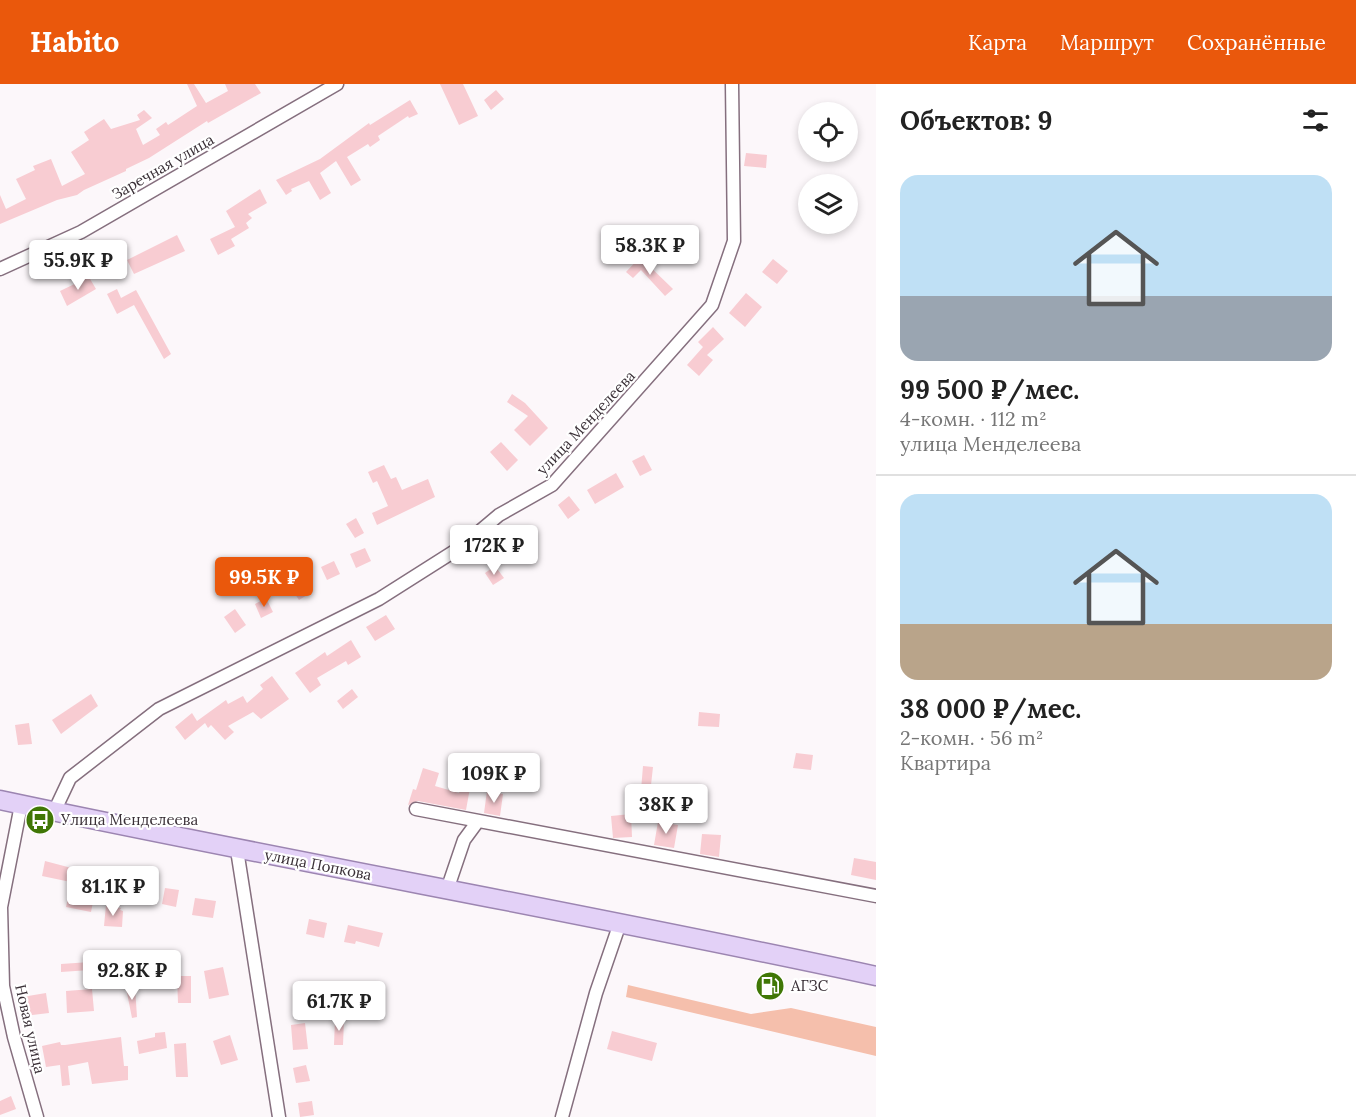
<!DOCTYPE html>
<html lang="ru">
<meta charset="utf-8">
<style>
body{margin:0;font-family:Lora,serif;background:#f6f6f6;color:#222;height:100vh;display:flex;flex-direction:column;font-size:22px;white-space:nowrap}
*{box-sizing:border-box;margin:0}
p{font-size:20px;color:#767676}
.icon{flex:none;width:33px;height:33px;fill:none;stroke:currentColor;stroke-width:2;stroke-linecap:round;stroke-linejoin:round}
.map{position:relative;flex:1;overflow:hidden}
.side{display:flex;flex-direction:column;background:#fff;width:480px}
.side>*{flex:none}
.tools{position:absolute;left:798px;top:18px;display:grid;gap:12px}
.tools a{display:grid;place-items:center;width:60px;height:60px;border-radius:50%;background:#fff;box-shadow:0 3px 9px #0003;font-size:30px}
.price{position:absolute;translate:-50% -51px;padding:0 14px;border-radius:6px;background:#fff;color:#222;font-size:20px;line-height:39px;filter:drop-shadow(0 2px 3px #0008)}
.price::after{content:'';position:absolute;left:50%;top:36px;width:18px;height:14px;margin-left:-9px;background:inherit;clip-path:polygon(0 0,100% 0,50% 100%)}
.price.current{background:#ea580c;color:#fff}
ul{padding:0;list-style:none}
li{display:grid;align-content:center;gap:12px;height:318px;padding:0 24px}
li+li{border-top:2px solid #e0e0e0}
li span{display:grid;place-items:center;height:186px;border-radius:18px;color:#555}
li>.icon{margin-inline-start:auto}
span .icon{width:108px;height:108px;fill:#fffc;stroke-width:1}
li b{font-size:26px}
h2{display:flex;justify-content:space-between;align-items:center;height:72px;padding:0 24px;font-size:26px}
header{display:flex;align-items:center;gap:36px;box-sizing:border-box;height:84px;padding:0 30px;background:#ea580c;color:#fff}
header strong{font-size:28px}
nav{display:flex;gap:33px;margin-inline-start:auto;font-size:21px}
main{display:flex;flex:1;min-height:0}
.map>svg:first-child{display:block}
.green{fill:#f5bfac}
.building{fill:#f8ccd2}
.lines{fill:none;stroke-linecap:round;stroke-linejoin:round}
.street-casing{stroke:#856f7e;stroke-width:15}
.primary-casing{stroke:#9c85b1;stroke-width:21}
.street{stroke:#fff;stroke-width:12}
.primary{stroke:#e3d1f7;stroke-width:18}
.labels{text-anchor:middle;stroke-width:4.5;stroke-linejoin:round;paint-order:stroke}
.street-label{font-size:15px;fill:#3a3037;stroke:#fff}
.poi-label{font-size:15px;fill:#3a3037;stroke:#fff;text-anchor:start}
</style>
<header>
<strong>Habito</strong>
<nav><a>Карта</a><a>Маршрут</a><a>Сохранённые</a></nav>
</header>
<main>
<div class="map">
<svg width="876" height="1033" viewBox="0 0 876 1033">
<rect width="100%" height="100%" fill="#fcf7fa"/>
<path class="green" d="M628 901 751 930 791 924 876 943V972L626 913Z"/>
<path class="building" d="M187 0H194L206 19 228 7 225 0H255L261 9 208 39 207 37 149 74 126 85V87L84 106 77 111 57 116 0 140V111L6 125 26 115 16 95 35 86 33 82 51 75 62 102 85 90 71 68 89 56 84 48 104 35 111 45 140 36 137 31 144 26 152 34 136 45 143 61 160 51 156 45 166 38 168 41 197 22Z
M440 0H463L478 32 459 41Z
M496 6 504 15 491 26 484 16Z
M410 16 418 30 409 34 408 32 378 52 380 56 370 63 368 60 347 73 361 96 351 102 336 77 320 89 331 109 320 116 309 97 291 105 292 107 286 111 276 96 320 75 369 39 370 41Z
M746 69 767 71 766 84 744 82Z
M260 105 267 119 248 130 252 134 246 139 249 144 231 155 235 162 218 171 210 155 235 143 226 127Z
M177 151 185 167 134 190 127 176Z
M640 173 673 205 665 212 641 186 633 194 626 188Z
M773 175 788 187 777 200 762 188Z
M89 193 96 205 67 222 60 207Z
M117 205 121 214 136 206 171 270 164 275 134 221 117 230 107 210Z
M746 209 762 223 745 243 729 229Z
M713 243 724 255 707 271 713 276 699 292 687 281 703 263 698 258Z
M512 310 525 319 548 344 530 362 514 346 528 332 507 318Z
M501 358 518 376 507 387 490 368Z
M644 371 652 386 640 392 632 377Z
M384 381 391 395 396 393 402 406 428 395 435 413 377 441 372 429 388 422 377 397 373 399 368 388Z
M616 389 624 403 595 420 587 406Z
M569 412 580 426 568 435 558 421Z
M356 434 364 449 355 454 346 440Z
M365 464 371 477 356 484 350 470Z
M334 477 340 490 327 496 321 483Z
M495 482 504 494 493 501 485 489Z
M305 495 312 508 299 516 291 504Z
M266 514 273 528 261 534 255 520Z
M235 525 246 541 235 549 224 533Z
M386 531 395 545 375 557 366 543Z
M351 556 361 573 348 581 346 577 317 594 321 601 310 609 295 589 325 568 327 572Z
M272 592 289 615 261 635 253 628 228 642 234 648 225 656 211 641 208 644 205 639 185 656 175 643 192 629 197 637 226 616 228 620 243 612 247 619 263 605 260 601Z
M352 605 358 613 343 625 337 617Z
M91 610 98 622 61 650 52 636Z
M699 628 720 630 719 643 698 642Z
M29 639 32 660 18 661 15 641Z
M796 669 813 671 811 686 793 684Z
M643 682 653 683 649 719 640 718Z
M423 684 439 689 435 702 459 709 461 702 470 704 466 726 418 717 408 721 413 705 416 706Z
M487 707 503 710 500 732 484 729Z
M631 730 632 753 613 754 611 732Z
M658 738 678 741 674 764 654 761Z
M702 750 721 751 719 773 700 770Z
M854 774 876 778V796L851 791Z
M45 777 98 791 96 801 80 797V800L42 792Z
M108 794 125 797 123 811 108 807Z
M165 804 179 806 176 823 162 820Z
M68 814 93 818 91 828 66 823Z
M195 814 216 817 213 834 192 831Z
M106 821 121 824 120 826 123 827 122 843 104 842Z
M309 835 327 839 324 854 306 850Z
M348 841 383 849 379 863 356 857 355 860 344 858Z
M90 878V886L61 888V880Z
M223 883 229 911 209 915 204 887Z
M766 891 779 893 775 914 762 911Z
M177 892H191V919H178Z
M135 903 137 933 132 934 126 904Z
M92 905 94 927 67 929 66 907Z
M46 909 49 929 24 932 22 913Z
M335 935 344 936 343 961H334Z
M305 939 308 965 293 966 291 941Z
M612 947 657 959 652 977 607 965Z
M165 948 167 964 139 970 137 957 155 953V949Z
M230 951 238 976 221 981 213 957Z
M121 953 124 982H128V996L92 1000 88 978 68 982 70 1001 62 1002 60 981 46 983 42 962 60 958 61 961H65Z
M186 959 188 993H176L174 960Z
M306 981 310 997 296 999 293 984Z
M11 1012 16 1025 0 1031V1017Z
M312 1017 314 1031 300 1033 298 1019Z"/>
<g class="lines">
<g class="street-casing">
<path id="street" d="M0 185 81 148 337 0
M21 721 1 823 3 902 14 953 37 1033
M416 725 876 812
M54 728 70 694 159 625 379 515 461 463 499 431 552 401 712 221 734 157 732 0
M237 766 279 1033
M447 806 464 756 478 737
M562 1033 596 909 620 839"/>
</g>
<g class="primary-casing">
<path id="primary" d="M0 716C291 778 585 829 876 892"/>
</g>
<use href="#street" class="street"/>
<use href="#primary" class="primary"/>
</g>
<defs>
<g id="bus-disc" transform="scale(1.5)"><circle r="9.5" fill="#407706" stroke="#fff"/><path d="M-5-6H5V4H4V6H2V4H-2V6H-4V4H-5ZM-3.5-4V0h7V-4ZM-3.5 1.2v1.5H-2V1.2ZM2 1.2v1.5H3.5V1.2Z" fill="#fff"/></g>
<g id="fuel-disc" transform="scale(1.5)"><circle r="9.5" fill="#407706" stroke="#fff"/><path d="M-5.5-6h7V0h2V4h1.3V-2.5L3-4.5l.8-.8L6-3V5H2.5V1h-1V6h-7ZM-4.2-4.7v3.2H.2V-4.7Z" fill="#fff"/></g>
</defs>
<g fill-rule="evenodd">
<use href="#bus-disc" x="40" y="736"/>
<use href="#fuel-disc" x="770" y="902"/>
</g>
<g class="labels">
<g class="street-label">
<text transform="translate(163 83) rotate(-30)" y="5">Заречная улица</text>
<text transform="translate(586 339) rotate(-47)" y="5">улица Менделеева</text>
<text transform="translate(318 781) rotate(11)" y="5">улица Попкова</text>
<text transform="translate(30 945) rotate(77)" y="5">Новая улица</text>
</g>
<g class="poi-label">
<text x="61" y="741">Улица Менделеева</text>
<text x="791" y="907">АГЗС</text>
</g>
</g>
</svg>
<div class="tools">
<a><svg class="icon" aria-label="locate" viewBox="0 0 24 24"><circle cx="12" cy="12" r="6"/><path d="M12 2v4M12 18v4M2 12h4M18 12h4"/></svg></a>
<a><svg class="icon" aria-label="layers" viewBox="0 0 24 24"><path d="M12 4l9 5-9 5-9-5zM3 14l9 5 9-5"/></svg></a>
</div>
<b class="price" style="left:650px;top:192px">58.3K ₽</b>
<b class="price" style="left:78px;top:207px">55.9K ₽</b>
<b class="price" style="left:494px;top:492px">172K ₽</b>
<b class="price current" style="left:264px;top:524px">99.5K ₽</b>
<b class="price" style="left:494px;top:720px">109K ₽</b>
<b class="price" style="left:666px;top:751px">38K ₽</b>
<b class="price" style="left:113px;top:833px">81.1K ₽</b>
<b class="price" style="left:132px;top:917px">92.8K ₽</b>
<b class="price" style="left:339px;top:948px">61.7K ₽</b>
</div>
<section class="side">
<h2>Объектов: 9<svg class="icon" aria-label="filters" viewBox="0 0 24 24"><path d="M4 7h16M4 17h16"/><circle cx="9" cy="7" r="2"/><circle cx="15" cy="17" r="2"/></svg></h2>
<ul>
<li><span style="background:linear-gradient(#bfe0f5 65%,#9aa5b1 0)"><svg class="icon" aria-label="home" viewBox="0 0 24 24"><path d="M3 11l9-7 9 7M6 9v11h12V9"/></svg></span><div><b>99 500 ₽/мес.</b><p>4-комн. · 112 m²</p><p>улица Менделеева</p></div></li>
<li><span style="background:linear-gradient(#bfe0f5 70%,#b9a48a 0)"><svg class="icon" aria-label="home" viewBox="0 0 24 24"><path d="M3 11l9-7 9 7M6 9v11h12V9"/></svg></span><div><b>38 000 ₽/мес.</b><p>2-комн. · 56 m²</p><p>Квартира</p></div></li>
</ul>
</section>
</main>
